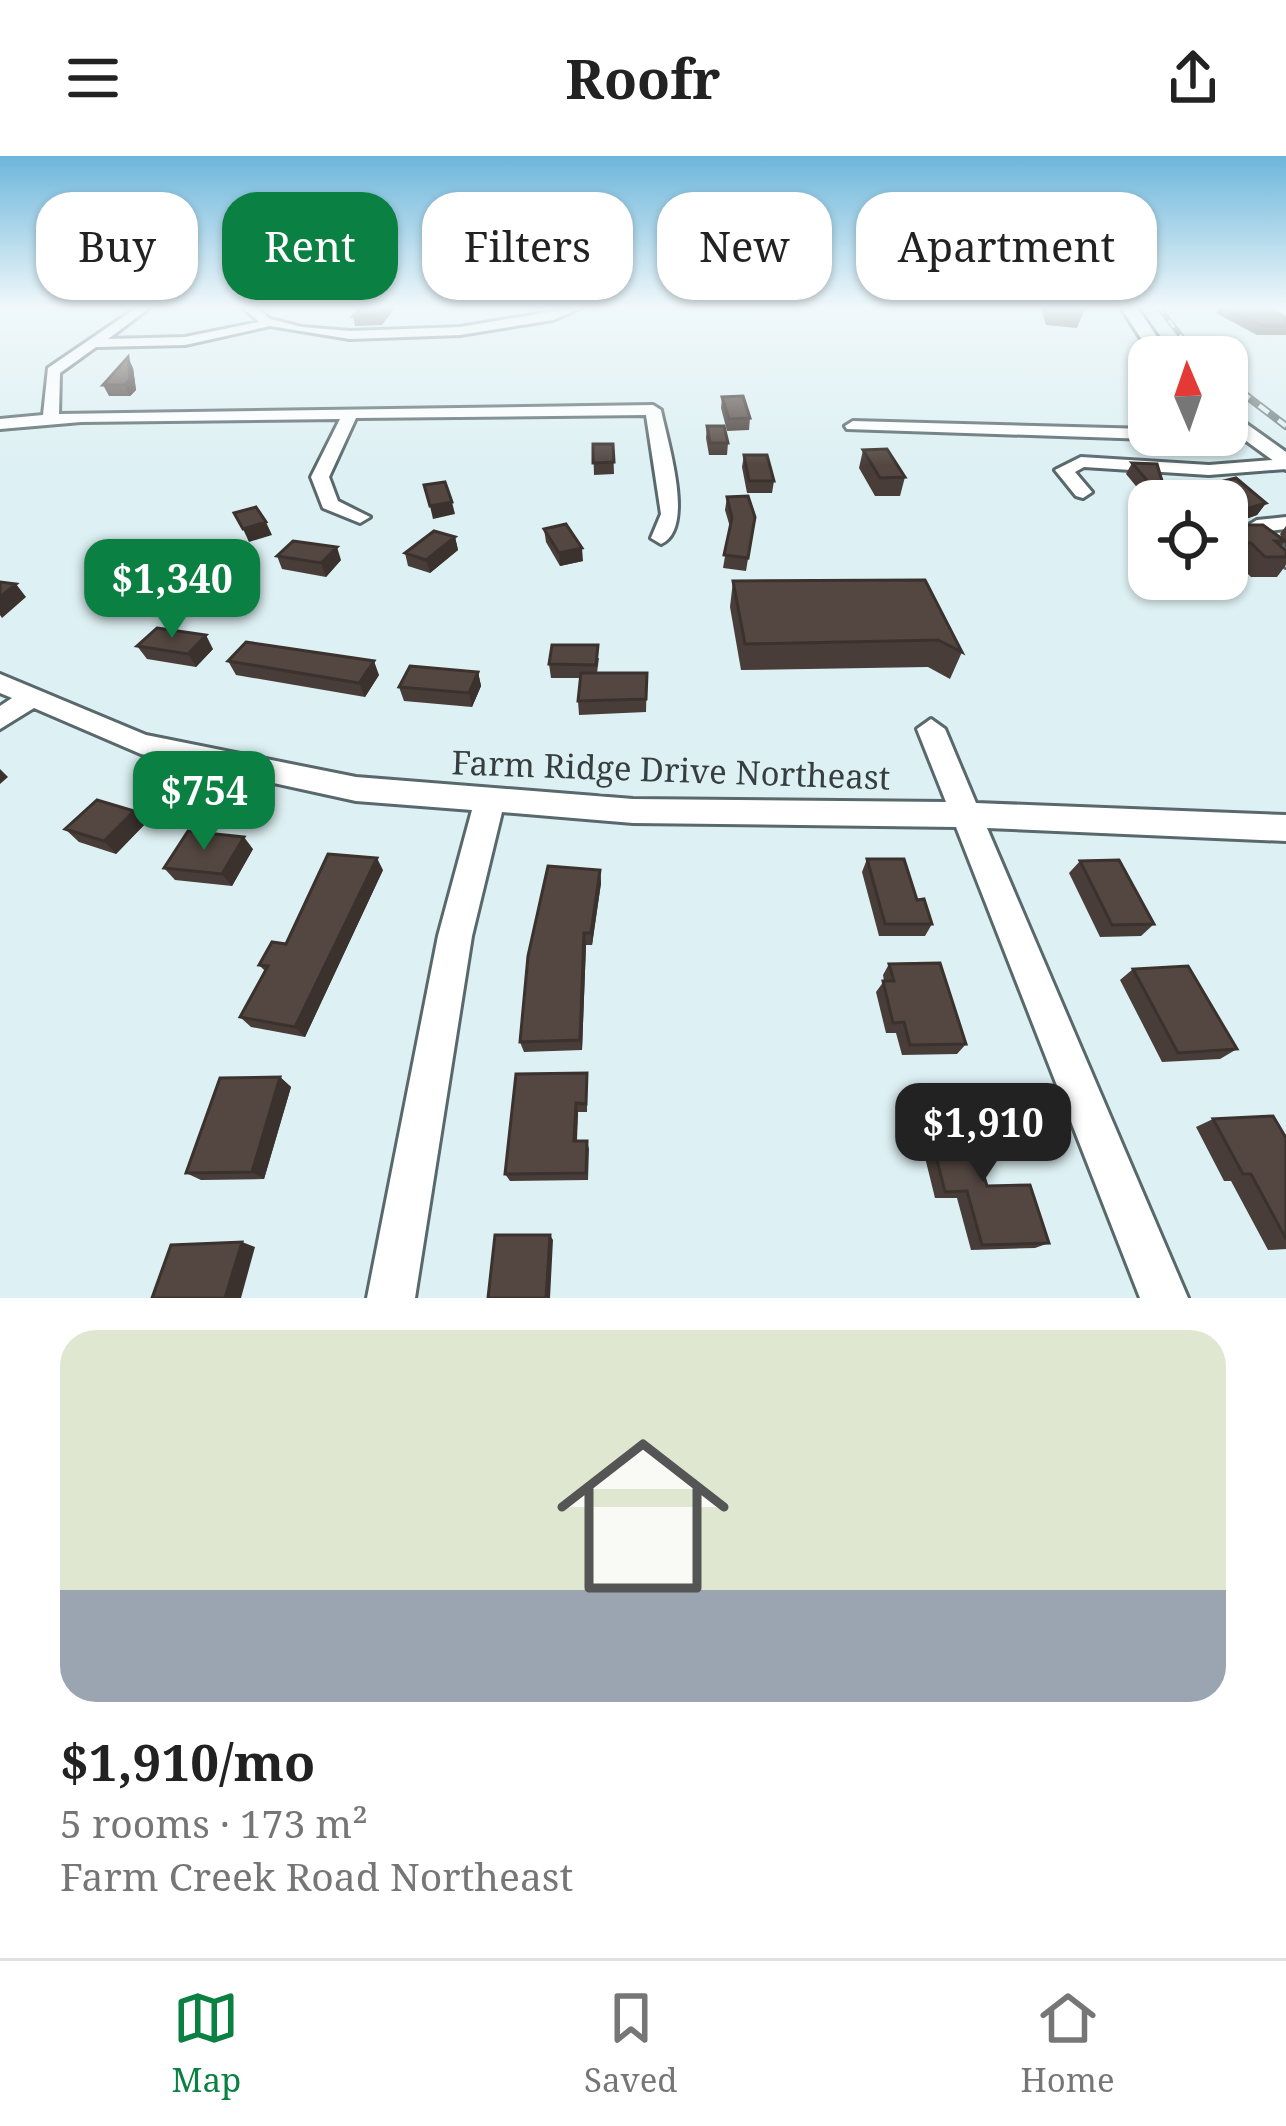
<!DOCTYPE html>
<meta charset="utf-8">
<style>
body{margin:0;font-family:"Noto Serif",serif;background:#f6f6f6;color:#222;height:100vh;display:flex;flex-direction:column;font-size:45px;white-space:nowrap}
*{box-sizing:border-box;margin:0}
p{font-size:39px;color:#767676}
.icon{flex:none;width:66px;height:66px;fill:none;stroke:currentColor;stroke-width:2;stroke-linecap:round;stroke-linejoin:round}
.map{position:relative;height:1142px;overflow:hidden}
.side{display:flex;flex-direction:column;background:#fff;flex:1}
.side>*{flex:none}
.guide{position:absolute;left:36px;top:36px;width:1215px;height:108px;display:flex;gap:24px}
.needle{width:78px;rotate:358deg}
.fabs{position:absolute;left:1128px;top:180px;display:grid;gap:24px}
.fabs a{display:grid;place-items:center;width:120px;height:120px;border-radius:24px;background:#fff;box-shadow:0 3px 9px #0004;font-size:60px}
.price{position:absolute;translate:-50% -102px;padding:0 27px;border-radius:24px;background:#0b8043;color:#fff;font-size:39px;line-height:78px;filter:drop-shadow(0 3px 6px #0008)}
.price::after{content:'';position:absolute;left:50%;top:72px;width:36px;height:27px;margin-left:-18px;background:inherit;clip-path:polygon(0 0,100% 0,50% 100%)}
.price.selected{background:#222;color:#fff}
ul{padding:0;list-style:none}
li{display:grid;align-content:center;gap:24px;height:636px;padding:0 60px}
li+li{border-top:3px solid #e0e0e0}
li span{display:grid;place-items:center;height:372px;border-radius:36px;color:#555}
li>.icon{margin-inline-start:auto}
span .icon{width:216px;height:216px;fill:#fffc;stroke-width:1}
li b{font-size:51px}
.chip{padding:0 42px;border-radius:36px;background:#fff;box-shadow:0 3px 9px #0004;font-size:42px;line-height:108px}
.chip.selected{background:#0b8043;color:#fff}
header{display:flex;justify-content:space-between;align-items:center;height:156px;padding:0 60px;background:#fff;font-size:54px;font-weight:700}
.tabs{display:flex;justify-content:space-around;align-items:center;height:168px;border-top:3px solid #e0e0e0;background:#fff;font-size:33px;color:#767676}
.tabs a{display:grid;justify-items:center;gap:6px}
.tabs .selected{color:#0b8043}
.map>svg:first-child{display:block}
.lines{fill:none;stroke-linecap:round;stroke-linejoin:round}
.minor-casing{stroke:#58686b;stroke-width:6}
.major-casing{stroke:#58686b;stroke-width:6}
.minor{fill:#fff;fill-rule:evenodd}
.major{fill:#fff;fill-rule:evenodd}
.rail-far1-casing{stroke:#747f81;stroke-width:6}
.rail-casing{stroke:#747f81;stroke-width:8}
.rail-far1{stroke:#ddf0f3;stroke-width:3;stroke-dasharray:9;stroke-linecap:butt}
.rail{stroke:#ddf0f3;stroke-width:4.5;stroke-dasharray:12;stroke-linecap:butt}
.wall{fill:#483d38}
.shaded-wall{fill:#3b322e}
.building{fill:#544741;stroke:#3b322e;stroke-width:3}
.labels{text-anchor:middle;stroke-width:12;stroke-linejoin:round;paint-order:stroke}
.street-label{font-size:33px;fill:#373e3f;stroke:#ddf0f3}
</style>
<header><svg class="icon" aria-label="menu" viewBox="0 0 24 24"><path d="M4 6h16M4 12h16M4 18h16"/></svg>Roofr<svg class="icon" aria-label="share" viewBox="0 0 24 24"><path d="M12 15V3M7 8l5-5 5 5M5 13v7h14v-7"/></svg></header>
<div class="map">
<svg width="1286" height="1142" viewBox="0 0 1286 1142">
<rect width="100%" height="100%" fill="#ddf0f3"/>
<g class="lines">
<g class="minor-casing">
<path id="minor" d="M139 150H152L108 183 185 181 259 166 241 150H254L270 163 302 171 350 175 460 171 585 150 553 164 460 179 350 183 270 170 185 189 96 191 60 217 59 258 653 249 661 254C667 285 696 373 661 388L651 382 661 358 646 259 356 262 329 321 338 345 370 361 360 367 323 352 311 321 340 263 81 266 0 273V263L43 259 48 212Z
M853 265 1149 273V279H1157L1149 283 847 273 845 270Z
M1227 274 1253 275 1261 280C1247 289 1208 288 1194 279H1227Z
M1081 301 1209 309 1286 303V313L1209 319 1084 311 1075 316 1092 336 1083 342 1076 340 1055 314Z
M1286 361V373L1268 375 1286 394V411L1252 385 1247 370 1257 364Z
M0 518 146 579 356 621 633 643 946 646 917 573 931 563 945 573 976 647 1286 659V685L987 672 1188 1142H1140L956 671 633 667 502 656 472 780 415 1142H367L438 780 472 654 356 645 141 598 34 552 0 573V550L12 542 0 537Z"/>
</g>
<g class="major-casing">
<path id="major" d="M1120 150H1136L1171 201H1153Z
M1227 254 1286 296V314L1227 271Z"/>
</g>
<use href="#minor" class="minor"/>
<use href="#major" class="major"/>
<g class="rail-far1-casing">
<path id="rail-far1" d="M1158 150 1197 201
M1227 225 1244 238"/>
</g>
<g class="rail-casing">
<path id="rail" d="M1240 235 1286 270"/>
</g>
<use href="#rail-far1" class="rail-far1"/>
<use href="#rail" class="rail"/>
</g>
<path class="wall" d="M396 150 382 169 355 170 353 160Z
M1040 150H1084L1085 152 1077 172 1046 169Z
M1220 150H1242L1286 162V179H1257L1216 157Z
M133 212 136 234 130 240H109L103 229Z
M722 241 750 262 749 274 727 275 721 252Z
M707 270 728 287 727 299H709L706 282Z
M593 288H613L614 318 594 319Z
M863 294 905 321 900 340H875L859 312Z
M744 299 774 325 772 337H747L742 311Z
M1132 307 1168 345 1149 346 1126 318Z
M1216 327 1266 347 1257 359 1237 366 1227 357V345H1214L1208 339Z
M727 341 755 361 746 415 723 412 730 371 725 354Z
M1227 369 1282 383 1280 378 1286 370V393L1284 387 1281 391 1286 395V409L1277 421H1251L1237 407H1227Z
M544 373 583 405 560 410 546 386Z
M455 381 458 394 430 417 408 410 405 397Z
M277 400 341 404 326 421 282 413Z
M925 424 962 496 950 523 928 511 741 514 730 451 733 425Z
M137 490 213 493 196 511 147 503Z
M599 502 597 517H647L646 556 579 559 578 545 580 522H551L549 508Z
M228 505 379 519 365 541 236 519Z
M478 516 481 530 472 551 404 545 399 531Z
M134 655 145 668 116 698 79 686 65 673Z
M253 693 232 730 175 724 164 712Z
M867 703 917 744 932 768 925 780H879L862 716Z
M1080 705 1154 768 1141 780 1100 781 1069 717Z
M383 714 305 881 251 871 240 861 265 815 259 809Z
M600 714 601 727 592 789H586L582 894 524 896 520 886Z
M889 808 966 888 957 898 902 899 896 877H886L876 836 884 825 883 819Z
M1133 813 1237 893 1220 903 1162 906 1120 824Z
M587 917V956H578L577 985H587L589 993 588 1024 510 1025 505 1018Z
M280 921 291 931 264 1023 201 1024 186 1017Z
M924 952 987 1030 1049 1087 1035 1092 971 1094 957 1042H935L915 961Z
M1213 963 1286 982V1093L1268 1094 1231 1025H1224L1196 971Z"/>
<path class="shaded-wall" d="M387 150H396L382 169 380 159Z
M128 201 133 212 136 234 130 240 124 229Z
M452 346 455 358 433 363 430 350Z
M1266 347 1257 359 1237 366 1246 353Z
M266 366 272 379 249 386 243 373Z
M455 381 458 394 430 417 426 404Z
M337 391 341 404 326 421 321 407Z
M582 392 583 405 560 410 559 397Z
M16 428 26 441 2 462 0 459V441Z
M206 479 213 493 196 511 188 498Z
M374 505 379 519 365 541 359 527Z
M478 516 481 530 472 551 469 537Z
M0 613 8 621 0 628Z
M134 655 145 668 116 698 104 685Z
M244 681 253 693 232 730 222 718Z
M377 702 383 714 305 881 295 871Z
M600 714 601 727 592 789 591 777Z
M584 777 586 789 582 894 580 884Z
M280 921 291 931 264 1023 252 1016Z
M576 947 578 956 576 993 574 985Z
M550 1079 553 1084 550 1142H546Z
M242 1086 255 1091 241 1142H225Z"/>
<path class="building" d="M362 150H387L380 159 353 160Z
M1223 150 1268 151 1286 162V170H1263Z
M128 201 130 223 124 229H103Z
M743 240 750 262 729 263 722 241Z
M707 270H724L728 287H710Z
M593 288H613L614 306 593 307Z
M887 293 905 321 880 322 863 294Z
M744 299H767L774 325H749Z
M1132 307 1157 308 1168 345H1165Z
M1236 322 1266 347 1246 353 1216 327Z
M445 326 452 346 430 350 424 329Z
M748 340 755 361 748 402 724 399 732 362 727 341Z
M256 351 266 366 243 373 234 357Z
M566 368 582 392 559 397 544 373Z
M1227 369H1263L1285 385H1275L1286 395V401H1265L1251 387H1227Z
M434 375 455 381 426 404 405 397Z
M293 385 337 391 321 407 277 400Z
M925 424 962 496 938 484 745 488 733 425Z
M0 426 16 428 0 441Z
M157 472 206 479 188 498 137 490Z
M246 486 374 505 359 527 228 505Z
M552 489H598L596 509 549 508Z
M410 510 478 516 469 537 399 531Z
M581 517H647L646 543 578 545Z
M97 644 134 655 104 685 65 673Z
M188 675 244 681 222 718 164 712Z
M328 698 377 702 295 871 240 861 268 810 259 809 272 786 286 788Z
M867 703H904L917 744 924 743 932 768H885Z
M1119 704 1154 768 1112 769 1080 705Z
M548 710 600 714 591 777H584L580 884 520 886 528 800Z
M940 807 966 888 910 889 904 866 893 867 883 825H894L889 808Z
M1188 810 1237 893 1178 897 1133 813Z
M587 917 586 948 576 947 574 985H587L586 1017 505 1018 516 918Z
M280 921 252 1016 186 1017 220 922Z
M924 952H963L987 1030 1030 1029 1049 1087 982 1089 967 1035 945 1036Z
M1273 960 1286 982V1083L1251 1018H1243L1213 963Z
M495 1079H550L546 1142H488Z
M242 1086 225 1142H152L171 1089Z"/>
<linearGradient id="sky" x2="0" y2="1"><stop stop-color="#6db6db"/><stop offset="0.49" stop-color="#f0f8fa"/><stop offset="1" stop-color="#f0f8fa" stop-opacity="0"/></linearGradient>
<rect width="1286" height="309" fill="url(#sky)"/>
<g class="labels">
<g class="street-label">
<text transform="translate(671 614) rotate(2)" y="12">Farm Ridge Drive Northeast</text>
</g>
</g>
</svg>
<div class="fabs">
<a><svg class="needle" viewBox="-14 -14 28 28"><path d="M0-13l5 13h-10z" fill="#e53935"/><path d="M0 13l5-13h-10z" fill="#767676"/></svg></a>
<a><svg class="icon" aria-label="locate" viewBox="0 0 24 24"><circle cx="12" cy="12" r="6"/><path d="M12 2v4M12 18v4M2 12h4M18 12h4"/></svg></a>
</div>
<b class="price" style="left:172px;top:485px">$1,340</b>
<b class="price" style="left:204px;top:697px">$754</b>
<b class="price selected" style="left:983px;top:1029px">$1,910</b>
<div class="guide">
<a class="chip">Buy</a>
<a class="chip selected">Rent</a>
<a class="chip">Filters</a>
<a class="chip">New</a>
<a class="chip">Apartment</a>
</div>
</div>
<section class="side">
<ul>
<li><span style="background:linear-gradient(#dfe7d0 70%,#9aa5b1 0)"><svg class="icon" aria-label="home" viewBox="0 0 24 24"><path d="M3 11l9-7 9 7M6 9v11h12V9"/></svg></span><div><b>$1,910/mo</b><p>5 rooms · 173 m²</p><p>Farm Creek Road Northeast</p></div></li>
</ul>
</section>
<nav class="tabs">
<a class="selected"><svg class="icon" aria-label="map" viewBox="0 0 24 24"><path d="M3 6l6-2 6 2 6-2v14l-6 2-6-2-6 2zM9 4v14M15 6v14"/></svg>Map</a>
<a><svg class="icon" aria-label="saved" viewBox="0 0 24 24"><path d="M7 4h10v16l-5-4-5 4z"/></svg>Saved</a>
<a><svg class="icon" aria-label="home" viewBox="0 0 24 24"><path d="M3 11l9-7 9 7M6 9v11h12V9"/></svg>Home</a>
</nav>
